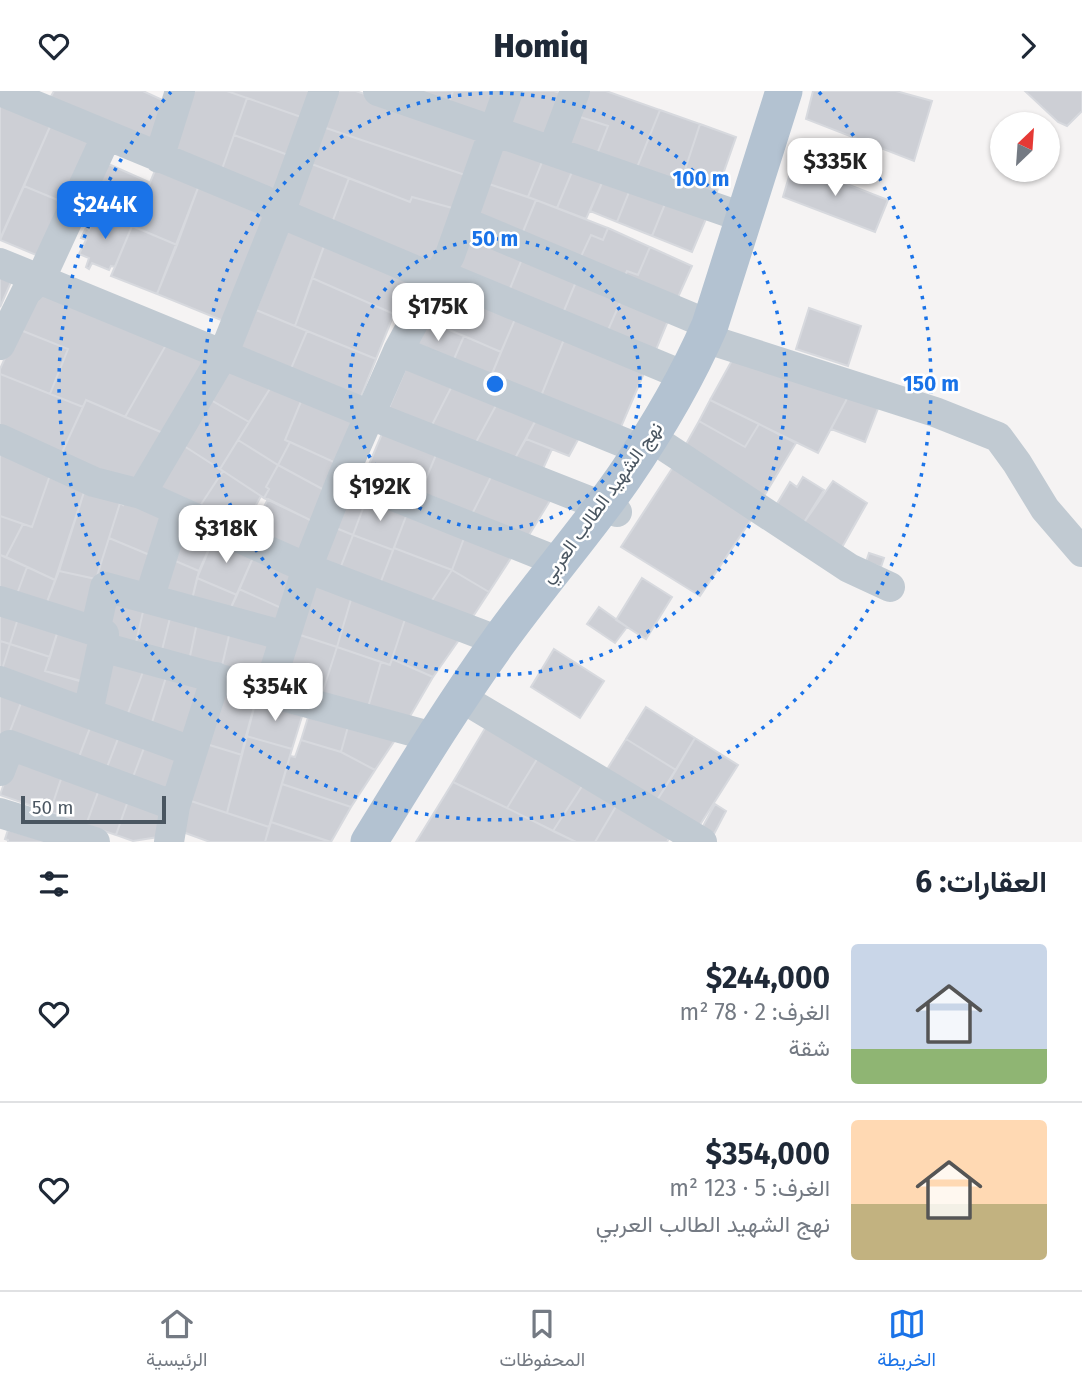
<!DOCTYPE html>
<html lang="ar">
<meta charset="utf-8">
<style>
body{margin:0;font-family:"Fira Sans",Vazirmatn,sans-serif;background:#f2f2f3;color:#1f2937;direction:rtl;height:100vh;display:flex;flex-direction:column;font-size:26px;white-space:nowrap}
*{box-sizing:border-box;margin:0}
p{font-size:23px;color:#747a83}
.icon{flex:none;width:38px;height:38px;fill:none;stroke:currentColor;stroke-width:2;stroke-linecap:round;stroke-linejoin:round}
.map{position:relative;height:751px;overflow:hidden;direction:ltr}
.details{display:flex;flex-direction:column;background:#fff;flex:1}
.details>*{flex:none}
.needle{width:46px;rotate:25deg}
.tools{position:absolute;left:990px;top:21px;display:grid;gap:14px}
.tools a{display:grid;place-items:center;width:70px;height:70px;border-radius:50%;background:#fff;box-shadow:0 2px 5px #0004;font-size:35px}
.scale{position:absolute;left:21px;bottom:18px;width:145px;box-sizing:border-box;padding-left:7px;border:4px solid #4a5661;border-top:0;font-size:19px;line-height:24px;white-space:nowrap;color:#4a5661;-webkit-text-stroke:5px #fff;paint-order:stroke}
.price{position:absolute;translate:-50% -60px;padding:0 16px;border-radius:14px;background:#fff;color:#222;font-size:23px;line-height:46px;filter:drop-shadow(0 2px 4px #0008)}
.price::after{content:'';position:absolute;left:50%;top:42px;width:21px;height:16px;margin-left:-10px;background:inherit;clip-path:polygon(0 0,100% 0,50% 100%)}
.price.selected{background:#1a73e8;color:#fff}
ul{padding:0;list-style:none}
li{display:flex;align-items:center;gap:21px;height:175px;padding:0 35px}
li+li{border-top:2px solid #e0e1e3}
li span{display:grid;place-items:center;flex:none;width:196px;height:140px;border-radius:7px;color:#555}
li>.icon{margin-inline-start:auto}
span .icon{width:84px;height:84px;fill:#fffc;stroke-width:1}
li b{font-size:30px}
h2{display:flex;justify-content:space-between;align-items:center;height:84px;padding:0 35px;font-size:30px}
header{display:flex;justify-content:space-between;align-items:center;height:91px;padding:0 35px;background:#fff;font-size:32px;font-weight:800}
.dock{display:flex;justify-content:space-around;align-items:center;height:98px;border-top:2px solid #e0e1e3;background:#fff;font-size:19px;color:#747a83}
.dock a{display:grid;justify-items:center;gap:4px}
.dock .selected{color:#1a73e8}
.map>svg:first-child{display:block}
.building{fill:#cdcfd5;stroke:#d7d9de;stroke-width:2}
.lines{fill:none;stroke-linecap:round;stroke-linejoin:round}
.minor{stroke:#c1cad2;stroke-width:30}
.major{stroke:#b3c2d1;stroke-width:37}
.ring{fill:none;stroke:#1a73e8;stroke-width:3.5;stroke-dasharray:3.5 7}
.labels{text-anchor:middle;stroke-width:5;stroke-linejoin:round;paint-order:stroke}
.street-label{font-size:19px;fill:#4a5661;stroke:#fff}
.centre{fill:#1a73e8;stroke:#fff;stroke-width:3.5}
.ring-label{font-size:21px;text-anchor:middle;font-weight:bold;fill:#1a73e8;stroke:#fff;stroke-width:5;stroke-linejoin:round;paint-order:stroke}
</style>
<header><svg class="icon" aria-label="forward" viewBox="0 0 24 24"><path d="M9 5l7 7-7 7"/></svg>Homiq<svg class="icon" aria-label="heart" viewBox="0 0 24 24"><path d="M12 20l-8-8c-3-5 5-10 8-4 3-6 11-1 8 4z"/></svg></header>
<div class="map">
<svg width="1082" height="751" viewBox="0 0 1082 751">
<rect width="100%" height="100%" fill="#f5f3f3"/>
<path class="building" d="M54 0H143L169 12 155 53 50 7Z
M189 0H227L247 7 221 81 167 60Z
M227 0H311L301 26Z
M336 0H356L482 44 468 85 323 36Z
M405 0H453L448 15Z
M453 0H498L488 29 448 15Z
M517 0H554L566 4 549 50 504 35Z
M583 0H606L660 19 636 79 596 66 608 35 574 24Z
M813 0H896L932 10 914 70 806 28Z
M1025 0H1082V20L1067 35 1058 31Z
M247 7 301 26 288 64 234 44Z
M0 9 52 31 0 148Z
M660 19 700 33 680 94 636 79Z
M574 24 608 35 596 66 563 55Z
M52 31 93 48 65 112 24 95Z
M700 33 736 46 715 106 680 94Z
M323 36 468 85 456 118 412 106 410 111 309 72Z
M234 44 288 64 274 102 221 81Z
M500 50 544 66 528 106 486 92Z
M544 66 574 76 557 117 528 106Z
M106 72 149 91 132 135 88 116Z
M309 72 349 87 330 137 291 120Z
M793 72 888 109 875 141 783 106Z
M574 76 604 87 586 128 557 117Z
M156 77 199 94 177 154 132 135Z
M349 87 410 111 412 106 456 118 434 182 330 137Z
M604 87 631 96 617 131 590 120Z
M486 92 536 109 520 148 474 129Z
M199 94 267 120 226 231 157 203Z
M24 95 65 112 41 166 0 149Z
M631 96 667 108 652 145 617 131Z
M667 108 708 123 692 161 652 145Z
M536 109 608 137 603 149 591 144 578 172 520 148Z
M98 120 132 135 115 176 111 175 109 179 92 172 89 178 86 176 89 167 79 163 86 149 81 147 86 137 89 139Z
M291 131 327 147 295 235 256 219Z
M132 135 177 154 157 203 111 185Z
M608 137 650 156 638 184 627 180 622 191 578 172 591 144 603 149Z
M471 141 524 163 507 205 454 183Z
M327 147 411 184 394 223 312 187Z
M650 156 692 175 675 213 622 191 627 180 638 184Z
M524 163 578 186 561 227 507 205Z
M0 186 11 191 0 216Z
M578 186 623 205 605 246 561 227Z
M312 187 394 223 376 268 295 235Z
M450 193 518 221 501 261 426 229Z
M35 199 166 254 125 326 86 309 83 316 50 303 68 258 18 238Z
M623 205 670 225 653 266 605 246Z
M809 217 861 235 848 275 796 258Z
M256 219 307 240 290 280 239 259Z
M518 221 567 241 539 310 489 290Z
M426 229 464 245 451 275 413 260Z
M18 238 68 258 50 303 0 283V278Z
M307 240 376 268 360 308 290 280Z
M567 241 647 275 618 343 539 310Z
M464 245 501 261 489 290 451 275Z
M166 254 207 270 163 342 125 326Z
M735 264 850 302 818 362 710 309Z
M408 272 454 291 431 336 388 319Z
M226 279 271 296 249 331 211 309Z
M0 283 83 316 60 366 0 338Z
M454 291 499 309 475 353 431 336Z
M271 296 302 308 285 349 290 351 278 374 238 349Z
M850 302 880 312 865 351 831 338Z
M302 308 353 328 336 372 285 349Z
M86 309 163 342 134 391 60 366Z
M211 309 249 331 220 378 184 355Z
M499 309 538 325 514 369 475 353Z
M710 309 759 333 745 356 699 330Z
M538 325 581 343 569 365 526 348Z
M699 330 745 356 759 333 796 352 764 405 685 355Z
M384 338 438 359 418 407 364 385Z
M526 348 552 358 542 380 514 369Z
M238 349 278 374 266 396 269 398 264 407 220 378Z
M290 351 336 372 326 400 278 374Z
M184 355 223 380 198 418 158 400Z
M0 359 50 384 32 436 0 425Z
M438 359 494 380 470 427 418 407Z
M675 373 755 423 700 505 621 456Z
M278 374 326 400 314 431 264 407 269 398 266 396Z
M223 380 261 405 243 438 198 418Z
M494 380 554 403 526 449 470 427Z
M50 384 85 398 55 489 6 466 23 433 32 436Z
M803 386 824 399 803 433 775 416 790 391 797 396Z
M833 390 867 412 841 458 803 433Z
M347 396 368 404 353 444 331 435Z
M85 398 120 412 96 488 59 480Z
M368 404 408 420 393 459 353 444Z
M125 408 170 427 157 467 109 447 120 412 123 414Z
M268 408 314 431 301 463 251 441Z
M408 420 466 442 452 479 394 457Z
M0 425 23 433 6 466 0 464Z
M179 429 215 444 199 480 166 466Z
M331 435 353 444 338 483 315 474Z
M466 442 515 461 489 501 452 479Z
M215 444 255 462 237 504 197 487Z
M353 444 393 459 378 498 338 483Z
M109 447 157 467 147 502 96 488Z
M394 457 452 479 427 517 378 498Z
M255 462 300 482 288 520 239 498Z
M869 462 884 467 881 476 866 471Z
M0 464 27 476 14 511 0 505Z
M166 466 199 480 191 513 154 503Z
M27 476 55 489 44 519 14 511Z
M452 479 489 501 468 533 427 517Z
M59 480 96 488 92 534 44 519Z
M197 487 237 504 228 523 191 513Z
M642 487 672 506 646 548 616 529Z
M311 490 352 505 337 556 294 542Z
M239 498 288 520 281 538 228 523Z
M110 502 145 512 135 556 109 549Z
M352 505 406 525 390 574 337 556Z
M145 512 172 519 161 563 135 556Z
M0 515 20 521 10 553 0 550Z
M599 516 627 536 615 552 587 533Z
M172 519 198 527 189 570 161 563Z
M20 521 60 533 50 566 10 553Z
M406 525 461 546 433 586 392 568Z
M198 527 231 536 221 579 189 570Z
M60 533 99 545 85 591 45 580Z
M231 536 278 548 265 591 221 579Z
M294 542 337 556 321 606 277 593Z
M0 550 10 553 0 585Z
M10 553 50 566 45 580 90 593 82 614 0 585Z
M337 556 381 571 367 620 321 606Z
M554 558 604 590 580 627 531 596Z
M111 564 145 575 126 628 94 616Z
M392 568 433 586 406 632 367 620 381 571 390 574Z
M145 575 167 583 150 638 126 628Z
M167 583 209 593 189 653 150 638Z
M218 593 257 605 242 664 203 652Z
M0 595 24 604 7 648 0 645Z
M24 604 93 629 76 674 7 648Z
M257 605 304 619 292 658 246 645Z
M646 616 695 647 676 679 626 648Z
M310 620 349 632 341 661 301 649Z
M94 626 122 637 104 684 76 674Z
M349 632 397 646 375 679 341 661Z
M487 634 539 665 507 717 453 691Z
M121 640 147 649 130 694 104 684Z
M246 645 292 658 269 736 227 722Z
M695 647 738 674 698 737 656 711Z
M626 648 676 679 656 711 606 680Z
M147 649 185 663 169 709 130 694Z
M301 649 341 661 375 679 351 716 282 693 290 665 295 666Z
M203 652 242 664 227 722 188 709Z
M15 660 64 679 50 721 0 704Z
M539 665 584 692 553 740 507 717Z
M64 679 101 693 86 734 50 721Z
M453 691 507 717 576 751H416Z
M584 692 618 712 595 751H576L553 740Z
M101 693 130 704 116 744 86 734Z
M282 693 351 716 331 751 271 731Z
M130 704 167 718 158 746 133 750 116 744Z
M188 709 269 736 265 751H210L180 740Z
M618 712 671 744 667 751H595Z
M715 713 726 720 714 743 702 737Z
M271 731 330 751H265Z
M8 739 50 751H8V749L5 748Z"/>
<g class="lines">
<path class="minor" d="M0 0 264 109 280 122 438 189 451 188 685 285
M378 0 745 127
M553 59 575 0
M159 67 180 0
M462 130 710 234
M0 172 370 324 617 421
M720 252 935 321 998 346 1017 372 1045 418 1082 461
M0 254 26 201 41 187 106 46
M398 260 642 359
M0 348 94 391 141 403 307 477 499 550
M664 355 849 477 890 496
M343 385 559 471
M141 403 223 264 280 122 324 0
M149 508 177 419
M0 510 104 543 102 556 433 646
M95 540 105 496 285 545
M0 590 191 660
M268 600 307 477 343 385 398 260 450 164 508 0
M477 616 702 751
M88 621 102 556
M0 680 10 654 175 715
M0 722 95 751
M169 751 175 715 216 586"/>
<path class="major" d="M369 751C411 683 452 615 499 550 539 494 585 442 624 386 657 338 687 287 710 234L784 0"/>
</g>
<g class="ring">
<circle cx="495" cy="293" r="145"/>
<circle cx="495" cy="293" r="291"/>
<path d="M819 1A436 436 0 1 1 171 1"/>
</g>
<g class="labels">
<g class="street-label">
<text transform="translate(601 411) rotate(-54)" y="7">نهج الشهيد الطالب العربي</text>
</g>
</g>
<circle cx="495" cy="293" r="10" class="centre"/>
<g class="ring-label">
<text x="701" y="95">100 m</text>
<text x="495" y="155">50 m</text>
<text x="931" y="300">150 m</text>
</g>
</svg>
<div class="tools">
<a><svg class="needle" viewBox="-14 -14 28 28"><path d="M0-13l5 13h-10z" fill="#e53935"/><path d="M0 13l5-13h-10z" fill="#747a83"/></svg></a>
</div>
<div class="scale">50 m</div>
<b class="price" style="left:835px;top:107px">$335K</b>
<b class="price selected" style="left:105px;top:150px">$244K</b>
<b class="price" style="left:438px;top:252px">$175K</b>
<b class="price" style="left:380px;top:432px">$192K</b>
<b class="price" style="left:226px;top:474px">$318K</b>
<b class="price" style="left:275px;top:632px">$354K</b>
</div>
<section class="details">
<h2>العقارات: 6<svg class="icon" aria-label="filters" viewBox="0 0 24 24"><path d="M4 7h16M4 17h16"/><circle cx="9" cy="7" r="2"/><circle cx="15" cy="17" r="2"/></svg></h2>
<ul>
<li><span style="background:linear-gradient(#c9d6e8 75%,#8fb573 0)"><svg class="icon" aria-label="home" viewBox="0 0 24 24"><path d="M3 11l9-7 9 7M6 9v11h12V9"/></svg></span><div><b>$244,000</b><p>الغرف: 2 · 78 m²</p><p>شقة</p></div><svg class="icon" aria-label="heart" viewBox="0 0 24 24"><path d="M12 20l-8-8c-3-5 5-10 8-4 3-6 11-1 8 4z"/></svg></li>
<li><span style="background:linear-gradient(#ffd9b3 60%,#c2b280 0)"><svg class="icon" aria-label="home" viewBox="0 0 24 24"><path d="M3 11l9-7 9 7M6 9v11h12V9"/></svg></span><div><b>$354,000</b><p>الغرف: 5 · 123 m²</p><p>نهج الشهيد الطالب العربي</p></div><svg class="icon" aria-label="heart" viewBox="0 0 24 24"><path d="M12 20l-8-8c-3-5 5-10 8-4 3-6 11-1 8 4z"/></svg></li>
</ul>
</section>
<nav class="dock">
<a class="selected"><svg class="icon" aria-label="map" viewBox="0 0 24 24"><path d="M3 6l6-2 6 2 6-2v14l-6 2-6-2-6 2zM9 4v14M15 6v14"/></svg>الخريطة</a>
<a><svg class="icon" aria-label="saved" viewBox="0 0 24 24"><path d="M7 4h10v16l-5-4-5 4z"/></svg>المحفوظات</a>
<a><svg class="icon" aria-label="home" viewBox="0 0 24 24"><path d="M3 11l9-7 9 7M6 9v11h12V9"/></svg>الرئيسية</a>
</nav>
